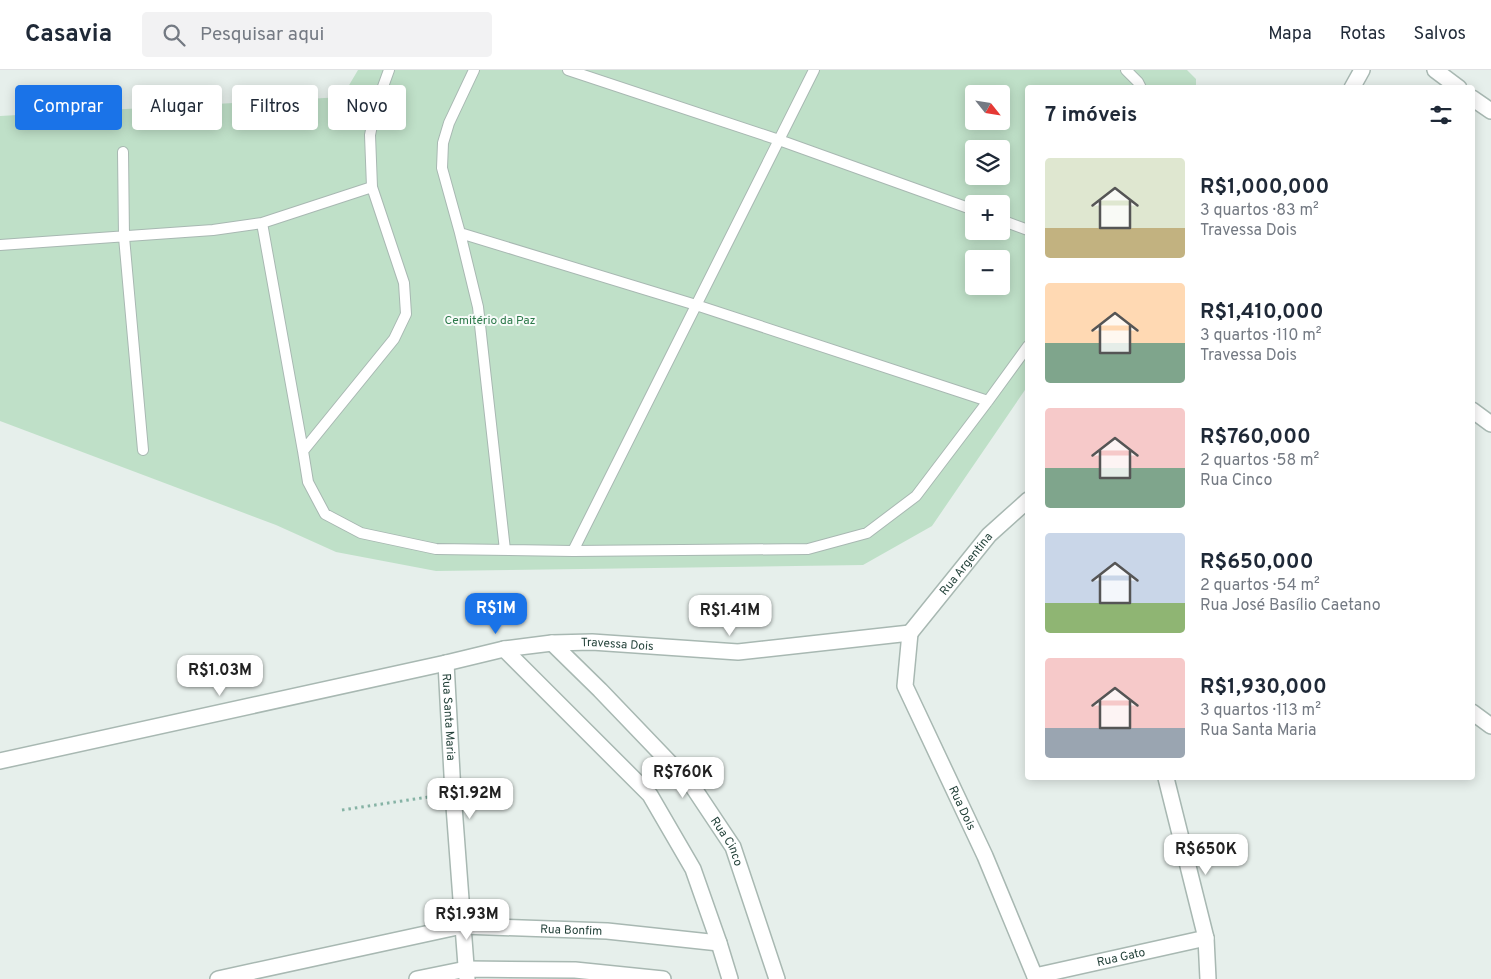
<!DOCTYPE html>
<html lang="pt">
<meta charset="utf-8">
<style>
body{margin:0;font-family:Overpass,sans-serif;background:#f2f2f3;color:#1f2937;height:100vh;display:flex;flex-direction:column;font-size:19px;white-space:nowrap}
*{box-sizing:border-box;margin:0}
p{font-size:16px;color:#747a83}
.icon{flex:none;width:28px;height:28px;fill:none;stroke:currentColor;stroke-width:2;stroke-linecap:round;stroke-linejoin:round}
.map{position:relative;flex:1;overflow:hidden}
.panel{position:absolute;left:1025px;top:15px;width:450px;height:695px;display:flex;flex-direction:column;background:#fff;border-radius:5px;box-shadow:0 2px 12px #0003}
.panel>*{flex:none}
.banner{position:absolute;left:15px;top:15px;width:475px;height:45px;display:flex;gap:10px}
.needle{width:32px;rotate:120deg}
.tools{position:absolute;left:965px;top:15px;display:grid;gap:10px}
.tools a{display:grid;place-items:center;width:45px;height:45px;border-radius:5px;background:#fff;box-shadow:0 2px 12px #0003;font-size:25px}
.price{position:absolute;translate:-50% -42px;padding:0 11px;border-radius:10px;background:#fff;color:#222;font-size:16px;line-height:32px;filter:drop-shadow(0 1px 2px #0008)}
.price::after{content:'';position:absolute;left:50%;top:30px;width:15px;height:11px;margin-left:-8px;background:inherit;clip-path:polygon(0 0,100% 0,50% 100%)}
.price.on{background:#1a73e8;color:#fff}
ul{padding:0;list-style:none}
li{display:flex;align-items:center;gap:15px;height:125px;padding:0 20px}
li span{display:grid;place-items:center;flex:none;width:140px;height:100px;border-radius:5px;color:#555}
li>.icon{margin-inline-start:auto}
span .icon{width:60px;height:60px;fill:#fffc;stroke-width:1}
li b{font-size:21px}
h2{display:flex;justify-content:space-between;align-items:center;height:60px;padding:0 20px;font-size:21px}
.tag{padding:0 18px;border-radius:5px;background:#fff;box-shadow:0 2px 12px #0003;font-size:18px;line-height:45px}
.tag.on{background:#1a73e8;color:#fff}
header{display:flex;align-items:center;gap:30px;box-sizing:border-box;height:70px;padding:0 25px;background:#fff;border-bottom:1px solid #e0e1e3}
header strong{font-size:24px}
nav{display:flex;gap:28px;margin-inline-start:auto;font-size:18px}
.search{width:350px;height:45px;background:#f2f2f3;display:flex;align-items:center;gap:12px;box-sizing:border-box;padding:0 18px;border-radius:5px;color:#747a83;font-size:19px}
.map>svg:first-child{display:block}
.green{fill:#bfe0c8;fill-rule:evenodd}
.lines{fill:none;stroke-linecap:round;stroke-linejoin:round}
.service-casing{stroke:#a8b8b2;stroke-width:12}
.minor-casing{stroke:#a8b8b2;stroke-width:18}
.path{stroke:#86b3a5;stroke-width:3;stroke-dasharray:2.5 4;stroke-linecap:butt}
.service{stroke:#fff;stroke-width:10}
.minor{stroke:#fff;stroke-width:15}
.labels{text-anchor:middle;stroke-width:4;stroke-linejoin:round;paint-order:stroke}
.park-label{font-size:12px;fill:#2d7a4b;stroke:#f7fbf9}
.street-label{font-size:12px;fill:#24423a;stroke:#f7fbf9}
</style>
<header>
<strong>Casavia</strong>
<div class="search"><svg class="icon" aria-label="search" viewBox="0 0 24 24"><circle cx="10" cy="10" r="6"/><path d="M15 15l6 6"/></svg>Pesquisar aqui</div>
<nav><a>Mapa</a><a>Rotas</a><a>Salvos</a></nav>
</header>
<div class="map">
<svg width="1491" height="909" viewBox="0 0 1491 909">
<rect width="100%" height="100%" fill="#e6efeb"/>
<path class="green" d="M358 0H1187L1196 9V17L1028 18 1027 317 932 456 863 495 436 501 336 482 276 455 0 351V46L342 27ZM974 24H1001V51H974ZM974 79H1001V106H974ZM974 134H1001V161H974ZM974 189H1001V216H974Z"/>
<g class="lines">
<g class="service-casing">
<path id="service" d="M389 0 376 36 370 65 372 117 404 213 406 244 394 269 303 381 308 412 325 444 361 463 436 479 573 481 808 479 867 463 916 426 988 331 1028 276
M474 0 449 53 443 73 442 98 460 163 478 237 505 480
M568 0 779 70 974 140
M1126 0 1138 12 1141 18
M123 82 124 167 143 380
M1001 150 1028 160
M262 153 303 381
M460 163 696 235 988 331
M0 175 213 160 262 153 372 117
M573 481 814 0"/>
</g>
<g class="minor-casing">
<g id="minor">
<path d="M1435 0 1459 18"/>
<path d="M1352 18 1362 0"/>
<path d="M1472 28 1491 41"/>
<path d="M1472 340 1491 354"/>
<path id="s1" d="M910 563 905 616 985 786 1036 909"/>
<path id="s2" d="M910 563 989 465 1028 430"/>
<path id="s3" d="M552 573 600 620 693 717 733 777 777 909"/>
<path d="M504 579 650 725 693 799 719 873 730 909"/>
<path id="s4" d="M446 593 453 723 467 909"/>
<path d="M1472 642 1491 656"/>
<path id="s5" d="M0 691 446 593 504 579 552 573 592 572 738 582 910 563"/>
<path d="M1166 708 1206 868 1208 909"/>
<path id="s6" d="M1035 906 1206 868"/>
<path id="s7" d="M218 909 462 856 607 861 719 873"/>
<path d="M417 909 466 899 575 900 663 909"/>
</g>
</g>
<path class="path" d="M342 740 435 726"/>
<use href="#service" class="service"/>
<use href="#minor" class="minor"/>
</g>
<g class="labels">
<g class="park-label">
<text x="490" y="254">Cemitério da Paz</text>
</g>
<g class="street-label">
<text dy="4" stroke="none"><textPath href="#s2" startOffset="89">Rua Argentina</textPath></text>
<text dy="4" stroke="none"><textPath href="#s5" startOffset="630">Travessa Dois</textPath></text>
<text dy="4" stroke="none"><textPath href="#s4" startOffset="54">Rua Santa Maria</textPath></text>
<text dy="4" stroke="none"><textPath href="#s1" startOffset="188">Rua Dois</textPath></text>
<text dy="4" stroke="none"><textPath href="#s3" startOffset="266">Rua Cinco</textPath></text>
<text dy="4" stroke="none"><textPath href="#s7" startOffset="359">Rua Bonfim</textPath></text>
<text dy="4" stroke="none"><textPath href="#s6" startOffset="88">Rua Gato</textPath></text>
</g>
</g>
</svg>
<div class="tools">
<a><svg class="needle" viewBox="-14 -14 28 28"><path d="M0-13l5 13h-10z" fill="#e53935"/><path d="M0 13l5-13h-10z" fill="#747a83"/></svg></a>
<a><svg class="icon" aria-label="layers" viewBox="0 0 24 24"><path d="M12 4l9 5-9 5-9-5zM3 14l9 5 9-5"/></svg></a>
<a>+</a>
<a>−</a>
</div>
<b class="price on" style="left:496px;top:565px">R$1M</b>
<b class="price" style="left:730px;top:567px">R$1.41M</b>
<b class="price" style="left:220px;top:627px">R$1.03M</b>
<b class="price" style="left:683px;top:729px">R$760K</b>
<b class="price" style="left:470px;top:750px">R$1.92M</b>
<b class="price" style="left:1206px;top:806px">R$650K</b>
<b class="price" style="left:467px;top:871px">R$1.93M</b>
<div class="banner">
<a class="tag on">Comprar</a>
<a class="tag">Alugar</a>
<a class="tag">Filtros</a>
<a class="tag">Novo</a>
</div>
<section class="panel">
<h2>7 imóveis<svg class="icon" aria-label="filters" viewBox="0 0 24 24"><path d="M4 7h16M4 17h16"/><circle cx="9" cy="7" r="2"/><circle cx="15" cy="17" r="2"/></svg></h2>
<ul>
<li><span style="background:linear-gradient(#dfe7d0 70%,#c2b280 0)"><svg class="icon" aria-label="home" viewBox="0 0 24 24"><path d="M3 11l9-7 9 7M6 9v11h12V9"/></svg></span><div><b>R$1,000,000</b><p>3 quartos · 83 m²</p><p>Travessa Dois</p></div></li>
<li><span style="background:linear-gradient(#ffd9b3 60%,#7fa58c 0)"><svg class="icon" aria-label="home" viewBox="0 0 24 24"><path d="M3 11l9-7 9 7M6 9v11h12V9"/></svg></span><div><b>R$1,410,000</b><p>3 quartos · 110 m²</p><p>Travessa Dois</p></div></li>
<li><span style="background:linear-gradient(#f6c9c9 60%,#7fa58c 0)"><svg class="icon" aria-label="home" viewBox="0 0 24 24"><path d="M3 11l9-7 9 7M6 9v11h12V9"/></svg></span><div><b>R$760,000</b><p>2 quartos · 58 m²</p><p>Rua Cinco</p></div></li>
<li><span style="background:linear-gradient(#c9d6e8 70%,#8fb573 0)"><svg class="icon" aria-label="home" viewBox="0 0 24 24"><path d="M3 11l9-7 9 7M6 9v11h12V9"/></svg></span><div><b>R$650,000</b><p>2 quartos · 54 m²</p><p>Rua José Basílio Caetano</p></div></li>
<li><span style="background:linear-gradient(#f6c9c9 70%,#9aa5b1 0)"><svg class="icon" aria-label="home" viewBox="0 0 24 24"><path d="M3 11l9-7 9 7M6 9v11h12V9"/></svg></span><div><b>R$1,930,000</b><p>3 quartos · 113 m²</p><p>Rua Santa Maria</p></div></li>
</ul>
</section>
</div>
